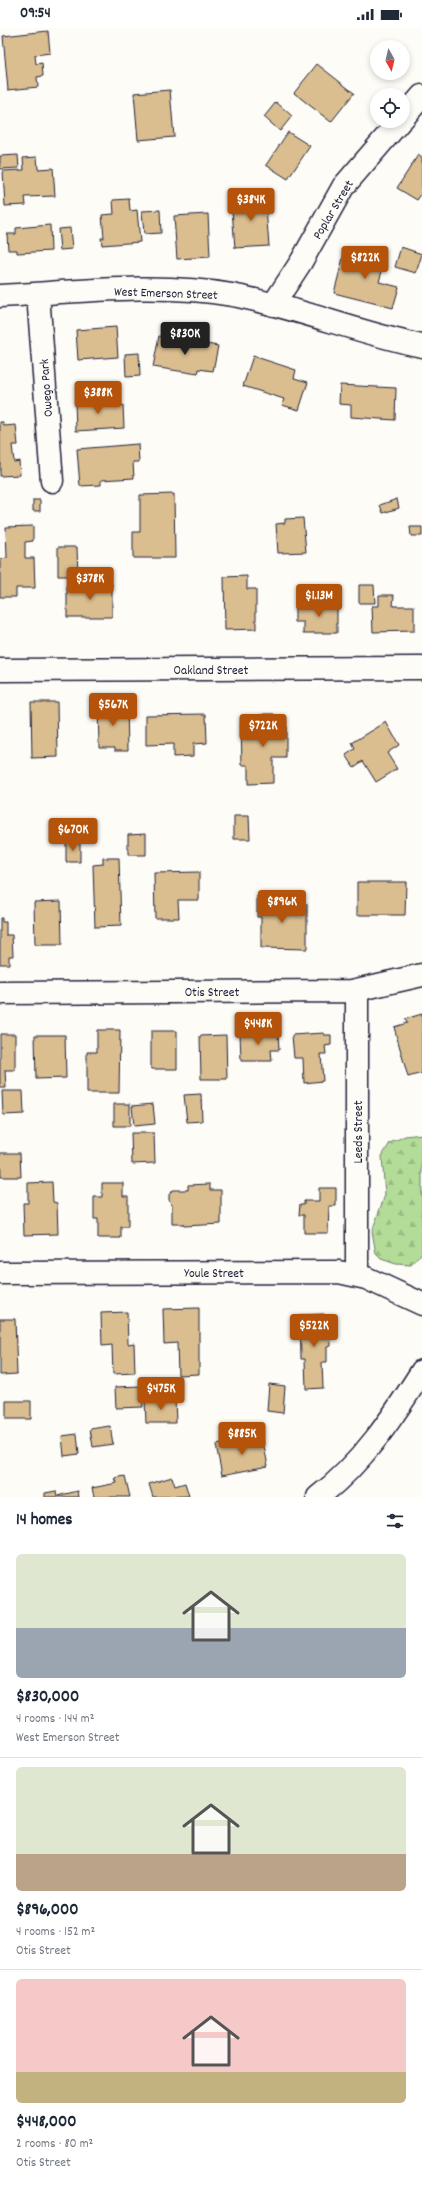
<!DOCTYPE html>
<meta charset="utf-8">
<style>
body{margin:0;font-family:Dekko,sans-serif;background:#f6f6f7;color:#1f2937;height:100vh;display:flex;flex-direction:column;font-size:15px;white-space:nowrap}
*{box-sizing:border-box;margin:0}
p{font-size:13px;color:#747a83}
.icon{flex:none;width:22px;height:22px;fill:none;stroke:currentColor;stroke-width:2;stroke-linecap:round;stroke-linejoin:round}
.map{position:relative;height:1469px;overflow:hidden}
.sheet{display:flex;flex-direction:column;background:#fff;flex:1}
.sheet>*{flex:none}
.needle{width:26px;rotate:172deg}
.buttons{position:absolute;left:370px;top:12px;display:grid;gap:8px}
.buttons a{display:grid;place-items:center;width:40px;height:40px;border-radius:50%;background:#fff;box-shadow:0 2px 6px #0003;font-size:20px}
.price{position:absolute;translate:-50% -34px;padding:0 9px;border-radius:4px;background:#b45309;color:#fff;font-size:13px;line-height:26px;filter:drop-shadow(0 1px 2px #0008)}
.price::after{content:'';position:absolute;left:50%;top:24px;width:12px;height:9px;margin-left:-6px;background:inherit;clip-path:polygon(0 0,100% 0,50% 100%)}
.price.active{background:#222;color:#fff}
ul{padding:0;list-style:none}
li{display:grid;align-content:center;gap:8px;height:212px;padding:0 16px}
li+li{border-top:1px solid #e0e1e3}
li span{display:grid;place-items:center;height:124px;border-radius:6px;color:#555}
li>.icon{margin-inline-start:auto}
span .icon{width:72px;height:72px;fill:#fffc;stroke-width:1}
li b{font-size:17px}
h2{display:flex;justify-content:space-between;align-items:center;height:48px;padding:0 16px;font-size:17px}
.status{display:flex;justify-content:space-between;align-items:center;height:28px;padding:0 20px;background:#fff;direction:ltr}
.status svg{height:11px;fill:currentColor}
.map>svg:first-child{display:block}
.forest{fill:url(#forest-firs);stroke:#6a7f6a}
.building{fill:#dabe8f;stroke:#22223b}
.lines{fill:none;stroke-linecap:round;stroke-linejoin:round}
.minor-casing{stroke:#22223b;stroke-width:25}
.secondary-casing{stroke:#22223b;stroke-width:25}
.minor{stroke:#fdfcf7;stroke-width:22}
.secondary{stroke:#fdfcf7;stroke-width:22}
.labels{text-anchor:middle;stroke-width:3;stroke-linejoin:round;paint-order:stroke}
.street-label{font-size:13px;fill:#22223b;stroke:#fdfcf7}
</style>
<div class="status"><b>09:54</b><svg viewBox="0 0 49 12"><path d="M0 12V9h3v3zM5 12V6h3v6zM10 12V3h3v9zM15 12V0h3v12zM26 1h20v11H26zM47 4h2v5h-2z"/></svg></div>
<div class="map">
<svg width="422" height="1469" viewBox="0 0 422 1469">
<defs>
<pattern id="forest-firs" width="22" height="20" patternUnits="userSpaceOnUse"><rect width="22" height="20" fill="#b3dc98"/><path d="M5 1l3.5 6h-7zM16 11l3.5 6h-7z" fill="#9abc84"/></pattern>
</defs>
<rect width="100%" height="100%" fill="#fdfcf7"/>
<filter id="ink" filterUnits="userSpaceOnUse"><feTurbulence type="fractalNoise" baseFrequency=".025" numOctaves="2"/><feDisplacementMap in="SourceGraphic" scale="8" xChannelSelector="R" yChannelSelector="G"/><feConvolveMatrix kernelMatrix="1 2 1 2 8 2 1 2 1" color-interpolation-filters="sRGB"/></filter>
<g filter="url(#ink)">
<path class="forest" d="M422 1106V1225L411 1237 396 1236 381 1231 376 1226 372 1203 385 1167 382 1128 390 1115 405 1108Z"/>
<path class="building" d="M48 3 50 25 35 27 36 36 42 35 43 48 37 49 38 59 8 62 3 8Z
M317 36 354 65 331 94 294 65Z
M170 62 174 109 138 112 134 65Z
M276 74 292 88 280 103 264 89Z
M288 104 310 118 288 151 266 137Z
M18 127 19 140 0 141V128Z
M418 127 422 130V165L417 172 397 160Z
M37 129 38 141 53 140 55 168 25 169 26 177 5 178 3 143 24 142 23 130Z
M262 164 263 180H266L269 218 235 220 232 182 243 181 242 165Z
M129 171 130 183 137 182 140 214 102 217 101 210H104L102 187 114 186 113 172Z
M160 182 161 205 144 206 142 183Z
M208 186 210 229 177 231 174 188Z
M50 197 51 223 17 225V222H8L7 206H16V200Z
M70 200 72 221 60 222 58 201Z
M401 219 422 226 416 245 395 239Z
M345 222 385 232 379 254 399 259 393 280 334 265Z
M116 299 118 329 78 332 76 302Z
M159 308 218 318 213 343 199 341 198 346 153 339Z
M139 325 140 348 126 349 125 326Z
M253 328 296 342 294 350 308 354 299 382 282 377 284 371 243 358Z
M340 357 396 360 395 392 351 389V377L339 376Z
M108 371 109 378 123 377 124 400 76 403 75 373Z
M0 394H3L4 398 16 397 18 417H12L14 434 19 433 20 447 0 448Z
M138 416 139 434H133L134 450 101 452V457L80 458 77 421Z
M174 466 175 530H133V504H140V467Z
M397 471 399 480 383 485 380 477Z
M33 472H40V483H33Z
M303 490 306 524 278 525 276 496 285 495V491Z
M33 498V513L25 514V530H34L35 560H16V569H0V531L7 530 6 499Z
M410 499H422V508H411Z
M58 519H77L78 548H58Z
M247 548V561H256V601L225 602 224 549Z
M112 556V589H67V557Z
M359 557H374L375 575H359Z
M379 567H394L393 578H414V603L373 604 372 578H379Z
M319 573H337V605H304V594H295V579L319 578Z
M31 674H57L58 729 32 730Z
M98 678H127L128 722H115V719H99Z
M206 686 207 715 193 716V728L173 729V716L146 717V687Z
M260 686H275V695H286V730H273V755L248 756V737H242L241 696 260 695Z
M386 694 399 717 387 725 397 741 376 754 363 733 354 739 346 727 355 721 352 715Z
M234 788H249L250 811H234Z
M146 805V827H128V806Z
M66 814H80V834H66Z
M103 830H119L121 898 95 899 93 837 103 836Z
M199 844V872H178L179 890H155L154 845Z
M357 854H406L405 887H357Z
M257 868H281L280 876H307V921L261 920V889H257Z
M61 873 62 917H35L34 874Z
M0 890H2V894H6V907H12L13 928H9V936H0Z
M422 986V1045L408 1049 394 999 407 995 405 991Z
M97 1002H120L119 1065H87V1024H97Z
M151 1003H177V1041H151Z
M240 1005H278L279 1022H271L272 1033H241Z
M324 1005V1007H331V1017L325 1018 326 1026H321L323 1053 304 1055 303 1030H294L292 1007Z
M0 1006H15V1042H5L6 1060H0Z
M35 1007H65L66 1050 36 1051Z
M226 1007 227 1051H201L200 1008Z
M2 1063H23L24 1086 3 1087Z
M201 1066 202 1093 187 1094 184 1067Z
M114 1076H130V1098H114Z
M153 1076 155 1096 134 1098 132 1078Z
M131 1105H154L155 1135 132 1136Z
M0 1125H20L21 1149H1Z
M52 1154 53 1174 57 1175 58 1206 24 1207 23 1175H28V1155Z
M102 1155H123V1168H128V1199H121V1210H98V1191H94V1169H102Z
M210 1156V1162H221V1196L184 1198 183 1196H172V1177L169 1172V1167L172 1162H188V1157Z
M319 1160H336V1178H329L328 1205H304V1187H299L300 1176H304V1173H319Z
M199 1280V1346L178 1347 177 1315 164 1316 163 1281Z
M127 1284 128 1316 134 1315 135 1345 113 1346 112 1317 102 1318 101 1285Z
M324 1286V1297H330L331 1318 327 1319V1334H322L323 1360 306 1361 305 1331H301L300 1287Z
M0 1291H15L17 1346 0 1347Z
M269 1356 285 1358 283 1385 267 1383Z
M142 1358 143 1379 116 1380 115 1359Z
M175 1370 176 1395H146L145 1371Z
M6 1373H31V1391H6Z
M110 1398 113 1416 93 1419 90 1401Z
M77 1406 79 1426 64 1428 62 1408Z
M262 1408 268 1438 222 1447 216 1417Z
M125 1448 130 1469H94L92 1460 117 1455 115 1450Z
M172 1449 175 1458 185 1455 189 1468 153 1469 149 1456Z
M56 1463 57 1468 78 1463 79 1469H45V1465Z"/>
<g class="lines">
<g class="minor-casing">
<path id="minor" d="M403 90 422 68
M38 266 52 453
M0 268C75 264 158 254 232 267 297 279 358 305 422 318
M273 277 301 234 343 159 400 93
M0 642 422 640
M357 962V1247
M0 965 352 963 422 947
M0 1245 339 1244 366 1250 422 1276"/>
</g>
<g class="secondary-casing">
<path id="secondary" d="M318 1469C362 1436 393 1389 422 1343"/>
</g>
<use href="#minor" class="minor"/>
<use href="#secondary" class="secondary"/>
</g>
</g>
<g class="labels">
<g class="street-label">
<text transform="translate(332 181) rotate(-59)" y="5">Poplar Street</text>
<text transform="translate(166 264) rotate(2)" y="5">West Emerson Street</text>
<text transform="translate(45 360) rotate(-94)" y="5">Owego Park</text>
<text x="211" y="646">Oakland Street</text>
<text x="212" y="968">Otis Street</text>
<text transform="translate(357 1104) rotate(-90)" y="5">Leeds Street</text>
<text x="214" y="1249">Youle Street</text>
</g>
</g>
</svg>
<div class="buttons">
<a><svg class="needle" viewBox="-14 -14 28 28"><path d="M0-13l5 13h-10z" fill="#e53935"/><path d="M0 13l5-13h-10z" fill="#747a83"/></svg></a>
<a><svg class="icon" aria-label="locate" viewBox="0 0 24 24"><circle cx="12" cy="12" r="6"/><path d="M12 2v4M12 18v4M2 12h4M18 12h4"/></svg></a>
</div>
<b class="price" style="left:251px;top:194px">$384K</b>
<b class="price" style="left:365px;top:252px">$822K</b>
<b class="price active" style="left:185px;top:328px">$830K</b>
<b class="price" style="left:98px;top:387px">$388K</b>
<b class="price" style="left:90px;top:573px">$378K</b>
<b class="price" style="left:319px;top:590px">$1.13M</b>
<b class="price" style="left:113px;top:699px">$567K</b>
<b class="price" style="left:263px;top:720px">$722K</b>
<b class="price" style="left:73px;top:824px">$670K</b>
<b class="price" style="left:282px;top:896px">$896K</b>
<b class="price" style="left:258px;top:1018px">$448K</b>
<b class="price" style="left:314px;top:1320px">$522K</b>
<b class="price" style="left:161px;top:1383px">$475K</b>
<b class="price" style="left:242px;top:1428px">$885K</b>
</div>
<section class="sheet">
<h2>14 homes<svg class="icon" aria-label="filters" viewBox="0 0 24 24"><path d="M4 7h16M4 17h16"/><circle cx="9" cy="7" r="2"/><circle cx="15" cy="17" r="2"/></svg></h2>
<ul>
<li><span style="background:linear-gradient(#dfe7d0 60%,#9aa5b1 0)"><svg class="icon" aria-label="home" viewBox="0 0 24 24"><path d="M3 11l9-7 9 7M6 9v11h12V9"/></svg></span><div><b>$830,000</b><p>4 rooms · 144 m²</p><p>West Emerson Street</p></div></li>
<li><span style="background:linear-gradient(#dfe7d0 70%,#b9a48a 0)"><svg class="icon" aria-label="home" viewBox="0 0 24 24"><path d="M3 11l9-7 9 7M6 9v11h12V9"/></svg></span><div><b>$896,000</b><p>4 rooms · 152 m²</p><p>Otis Street</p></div></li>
<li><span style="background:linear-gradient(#f6c9c9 75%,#c2b280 0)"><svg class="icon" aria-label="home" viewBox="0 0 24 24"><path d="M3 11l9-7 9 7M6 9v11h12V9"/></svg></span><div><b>$448,000</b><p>2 rooms · 80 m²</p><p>Otis Street</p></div></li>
</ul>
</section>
